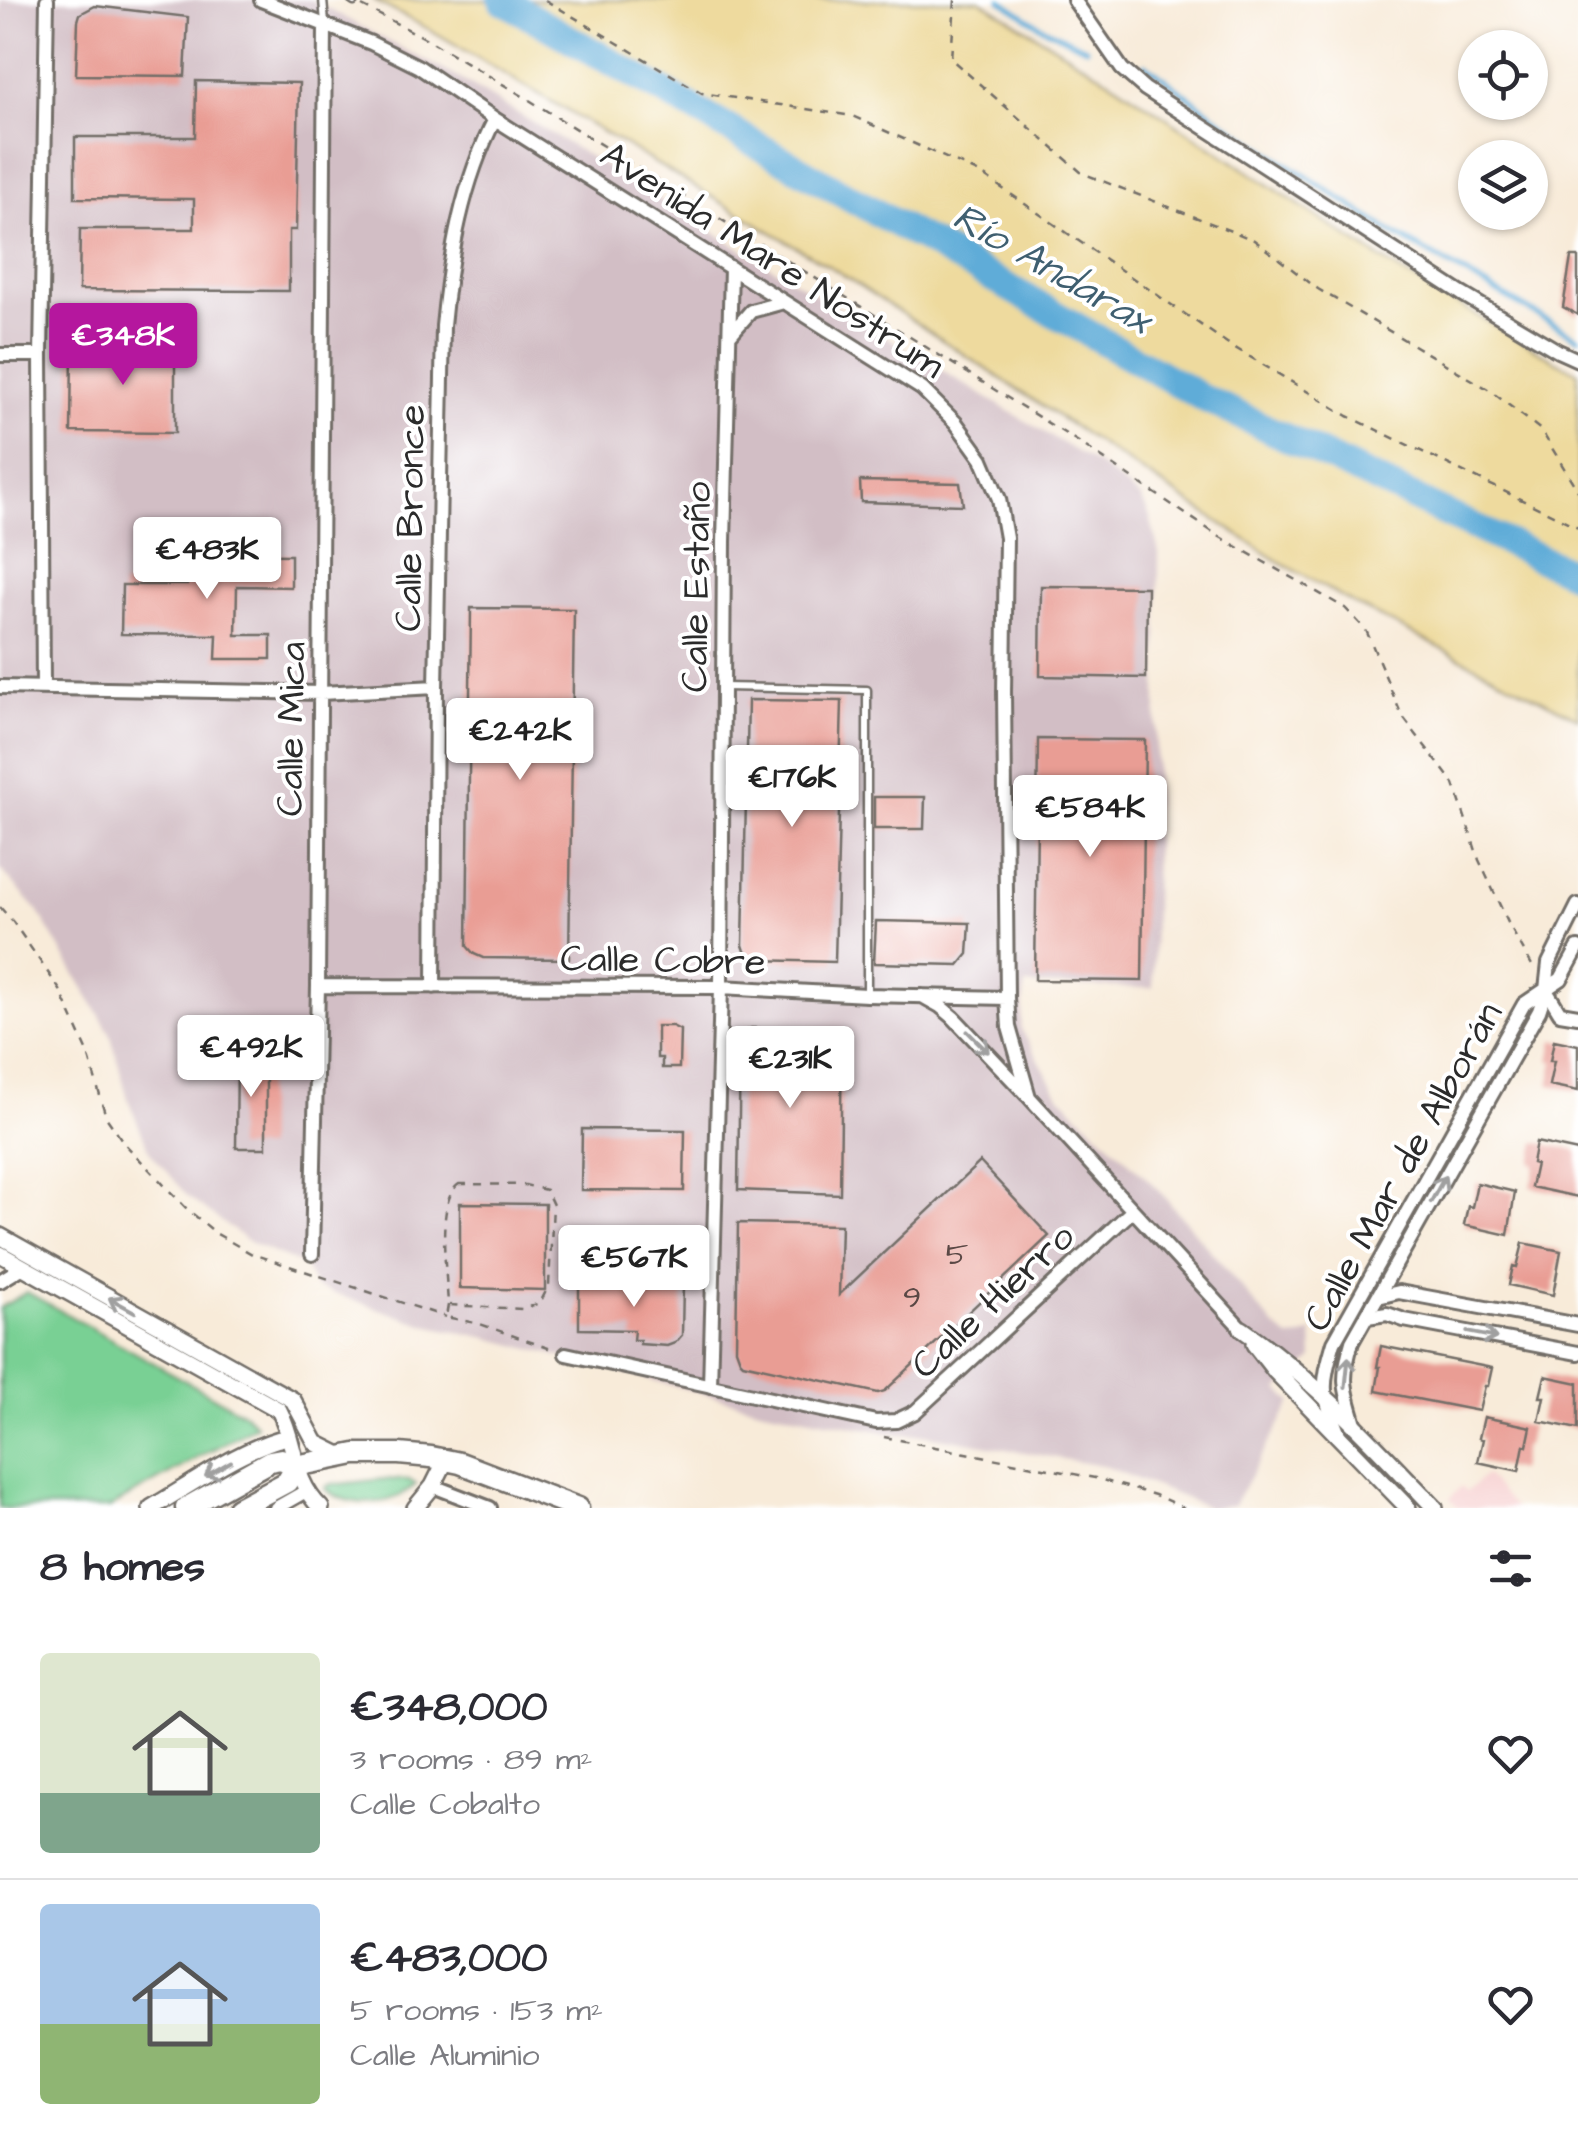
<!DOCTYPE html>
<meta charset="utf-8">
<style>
body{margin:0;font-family:"Architects Daughter",sans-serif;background:#f2f2f3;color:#2b2b33;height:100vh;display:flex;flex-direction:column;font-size:38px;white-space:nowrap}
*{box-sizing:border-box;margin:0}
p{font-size:32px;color:#7c7c81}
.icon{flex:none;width:55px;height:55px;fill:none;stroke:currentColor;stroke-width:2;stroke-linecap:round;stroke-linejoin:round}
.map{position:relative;height:1508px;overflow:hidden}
.panel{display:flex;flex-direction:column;background:#fff;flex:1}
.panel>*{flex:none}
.controls{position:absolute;left:1458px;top:30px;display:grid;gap:20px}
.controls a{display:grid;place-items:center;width:90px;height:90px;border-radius:50%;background:#fff;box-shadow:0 2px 8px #0004;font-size:50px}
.price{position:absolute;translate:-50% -85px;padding:0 22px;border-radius:10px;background:#fff;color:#222;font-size:32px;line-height:65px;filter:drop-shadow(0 2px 5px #0008)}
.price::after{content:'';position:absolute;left:50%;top:60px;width:30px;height:22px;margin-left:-15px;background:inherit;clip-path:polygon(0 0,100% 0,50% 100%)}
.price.selected{background:#b5179e;color:#fff}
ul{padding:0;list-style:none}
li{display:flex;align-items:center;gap:30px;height:250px;padding:0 40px}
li+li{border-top:2px solid #e1e1e2}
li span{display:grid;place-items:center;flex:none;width:280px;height:200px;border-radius:10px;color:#555}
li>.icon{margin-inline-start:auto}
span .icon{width:120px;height:120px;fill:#fffc;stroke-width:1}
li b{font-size:42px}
h2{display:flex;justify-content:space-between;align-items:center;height:120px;padding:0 40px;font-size:42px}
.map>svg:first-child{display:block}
.built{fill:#f7d0d0}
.industrial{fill:#d2bec5}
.green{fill:#79d094;stroke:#527e60;stroke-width:2.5}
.sand{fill:#eeda9e;stroke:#8c8264;stroke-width:2.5}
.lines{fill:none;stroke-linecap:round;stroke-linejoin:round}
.stream{stroke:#5eacd8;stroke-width:5}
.river{stroke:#5eacd8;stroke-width:28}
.building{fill:#e99d94}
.service-casing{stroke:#736e68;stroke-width:11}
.minor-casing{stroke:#736e68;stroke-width:18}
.tertiary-casing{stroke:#736e68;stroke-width:20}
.primary-casing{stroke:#736e68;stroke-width:25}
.path{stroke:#736e68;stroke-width:2.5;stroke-dasharray:8 8;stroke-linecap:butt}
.service{stroke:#fff;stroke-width:6}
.minor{stroke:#fff;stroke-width:12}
.tertiary{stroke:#fff;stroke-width:15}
.primary{stroke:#fff;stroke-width:20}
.oneway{stroke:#a0a0a0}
.labels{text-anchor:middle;stroke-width:8;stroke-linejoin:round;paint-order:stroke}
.number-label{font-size:32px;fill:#5a4845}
.street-label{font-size:38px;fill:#2b2b2b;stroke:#fff}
.water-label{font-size:40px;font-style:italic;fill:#3f5f70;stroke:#fff}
</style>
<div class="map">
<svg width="1578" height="1508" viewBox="0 0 1578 1508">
<rect width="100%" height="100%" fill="#fff"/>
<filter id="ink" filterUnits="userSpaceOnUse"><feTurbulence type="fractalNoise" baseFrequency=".01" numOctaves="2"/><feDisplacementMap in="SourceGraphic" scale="20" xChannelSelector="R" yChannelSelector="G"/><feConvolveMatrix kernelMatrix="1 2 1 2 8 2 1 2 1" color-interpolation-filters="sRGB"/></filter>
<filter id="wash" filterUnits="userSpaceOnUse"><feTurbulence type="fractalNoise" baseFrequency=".0048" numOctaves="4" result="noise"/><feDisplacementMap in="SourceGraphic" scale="40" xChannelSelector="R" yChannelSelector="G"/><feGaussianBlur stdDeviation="2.25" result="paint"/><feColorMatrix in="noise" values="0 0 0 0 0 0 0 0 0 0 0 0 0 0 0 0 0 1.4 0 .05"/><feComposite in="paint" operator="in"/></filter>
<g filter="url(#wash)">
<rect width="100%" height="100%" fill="#f8ebd9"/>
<path class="built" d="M1485 1475 1515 1508H1459L1450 1498 1461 1487 1466 1492Z"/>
<path class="industrial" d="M0 0H311L459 78 1100 466 1141 498 1150 517 1159 553 1153 988 1025 985 1021 1029 1059 1095 1158 1189 1274 1326 1289 1338 1301 1337 1312 1332 1313 1359 1279 1390 1292 1402 1234 1505 1209 1508 1107 1467 923 1434H895L763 1409 488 1338 429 1326 315 1287 304 1266 249 1242 188 1197 150 1152 129 1102 110 1033 38 911 0 869Z"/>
<path class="green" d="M27 1292 245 1414 256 1425 109 1508H0V1308Z
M384 1479 409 1480 416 1484C393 1508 349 1508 325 1489L326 1486 330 1485Z"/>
<path class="sand" d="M373 0H980L1117 85 1398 270 1554 360 1578 372V718L1346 600 1275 559 837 271 436 33Z"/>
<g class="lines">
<path class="stream" d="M1001 0 1040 26 1086 48
M1145 64 1219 119 1393 233 1578 338"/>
<path class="river" d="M502 0 1203 398 1578 576"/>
</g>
<g id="blocks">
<path class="building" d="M95 6 188 17 185 76 76 75 78 21 80 14Z
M196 81 299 83 296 230H289V291L79 290 80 229H194V199L75 198V137H195Z
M1571 257H1578V315L1563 307Z
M72 344H175V433L71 432Z
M860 481 960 483 963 505 861 502Z
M187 554 291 555V587L237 586 236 635H271V659H216L217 635 121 634 122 585H187Z
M1041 586 1147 587 1146 678 1040 676Z
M471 608 574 609 569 959 483 958 474 954 467 946Z
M748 700 842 701 835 962 756 960 749 956 745 951 743 945Z
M1038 739 1145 740 1142 981 1035 980Z
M874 797H925L924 829H874Z
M876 921 970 923 968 954 959 965 874 963Z
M657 1026H672L680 1030 679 1068H662V1058H657Z
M751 1028 842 1030 840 1194 738 1190 740 1038 744 1032Z
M1554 1040 1578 1045V1091L1549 1085 1554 1061H1550Z
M237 1052H266V1148H236Z
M582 1129 685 1130 684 1191 581 1190Z
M1536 1142 1578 1151V1197L1531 1187 1536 1164 1532 1163Z
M980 1162 1049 1236 885 1391 878 1393 743 1363 740 1360 736 1349 738 1223 841 1225 839 1295Z
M1477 1183 1515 1192 1508 1235 1464 1225 1468 1206 1472 1207Z
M460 1203 545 1204V1290L460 1288Z
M1523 1243 1561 1251 1553 1295 1509 1285 1513 1266 1517 1267Z
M579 1283 683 1284 682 1335 675 1343 667 1346 640 1344V1340H633L634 1330 579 1329Z
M1381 1346 1492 1368 1488 1386H1485L1479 1411 1376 1391 1380 1367H1377Z
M1545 1376 1578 1383V1429L1539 1421 1544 1397H1540Z
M1484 1417 1531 1427 1527 1446 1524 1445 1519 1471 1478 1462 1483 1439 1479 1438Z"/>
</g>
</g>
<g filter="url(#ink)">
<use href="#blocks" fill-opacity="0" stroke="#736e68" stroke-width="2.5"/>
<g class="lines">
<g class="service-casing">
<path id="service" d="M323 0 325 23
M351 0 354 2
M724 687 867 690V993"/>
</g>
<g class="minor-casing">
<path id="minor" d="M261 0 371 43 419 67 495 119 922 389 956 423 982 459 999 499 1006 538 1004 692 1007 998 1009 1027 1029 1097 1242 1329
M1074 0 1122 69 1145 89 1462 294 1558 351 1578 360
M730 335 751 311 784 302
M0 355H41
M0 687 321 693 436 687
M43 688 41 355 47 0
M318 986 721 987 867 995 1007 998
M434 987 436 687 443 326C450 254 462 183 495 119
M1546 990 1560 1013 1578 1016
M922 996 940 1006 953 1017 1027 1095
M312 1254 318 986 325 24
M0 1281 23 1267
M1378 1297 1399 1292 1578 1325
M1367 1317 1387 1314 1404 1320 1578 1353
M566 1354 876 1422 896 1421 915 1412 1132 1211
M710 1386 721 987 724 542 731 268
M1356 1427C1345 1388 1340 1382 1352 1342L1539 1011 1546 990 1549 963 1578 905
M1340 1437C1322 1392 1320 1390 1334 1342L1524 1004 1561 979 1578 948
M433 1486 490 1508
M276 1508 306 1491"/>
</g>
<g class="tertiary-casing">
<path id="tertiary" d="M0 1236 293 1400 316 1443 342 1456
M0 1254 279 1410C297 1444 291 1479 321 1508
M1242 1329C1314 1379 1375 1445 1435 1508
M1254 1344 1275 1371 1408 1508
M151 1508C189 1486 246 1445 288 1437
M415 1508 433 1486 446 1460"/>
</g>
<g class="primary-casing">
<path id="primary" d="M186 1508 270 1461 281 1459 296 1466 355 1454H399L431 1457 460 1463 578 1508
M238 1508 287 1482 296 1466"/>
</g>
<path class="path" d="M545 0 702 93 852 116 980 173 1227 343 1348 416 1578 527
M955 0 951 59 1082 173 1254 240 1318 289 1488 389 1541 430 1578 491
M362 6 427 39 526 98 1077 441 1220 537 1345 608 1366 630 1402 716 1454 784 1479 860 1510 927 1533 967
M0 907 13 922 60 990 87 1050 106 1117 124 1143 187 1209 217 1234 252 1254 446 1317
M459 1184 525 1185 546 1190 553 1205 549 1285 540 1303 522 1309 448 1305C447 1276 435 1200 459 1184Z
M448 1305 446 1317 480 1324 551 1349
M884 1437 1095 1478 1155 1495 1184 1508"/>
<use href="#service" class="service"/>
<use href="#minor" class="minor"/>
<use href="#tertiary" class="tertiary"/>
<use href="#primary" class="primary"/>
</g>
<defs><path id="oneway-shaft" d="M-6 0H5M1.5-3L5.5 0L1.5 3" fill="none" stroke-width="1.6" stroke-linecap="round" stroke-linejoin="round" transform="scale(2.5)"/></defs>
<g class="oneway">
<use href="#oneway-shaft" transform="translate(978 1042) rotate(45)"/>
<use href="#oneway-shaft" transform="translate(1438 1189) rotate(-61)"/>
<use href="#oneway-shaft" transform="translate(122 1305) rotate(-151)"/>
<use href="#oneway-shaft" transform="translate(1482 1335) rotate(11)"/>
<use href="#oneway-shaft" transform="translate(1347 1372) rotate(-84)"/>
<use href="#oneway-shaft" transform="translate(218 1469) rotate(150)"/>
</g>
</g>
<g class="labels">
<g class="number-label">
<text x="957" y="1264">5</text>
<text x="912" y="1307">9</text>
</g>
<g class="street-label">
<text transform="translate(773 259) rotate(33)" y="13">Avenida Mare Nostrum</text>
<text transform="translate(409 518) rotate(-89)" y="13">Calle Bronce</text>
<text transform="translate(695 587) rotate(-89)" y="13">Calle Estaño</text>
<text transform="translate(290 729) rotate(-89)" y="13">Calle Mica</text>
<text transform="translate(663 959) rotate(1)" y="13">Calle Cobre</text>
<text transform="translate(1402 1166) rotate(-61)" y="13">Calle Mar de Alborán</text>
<text transform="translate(992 1300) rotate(-43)" y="13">Calle Hierro</text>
</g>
<g class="water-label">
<text transform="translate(1053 267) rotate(30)" y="14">Río Andarax</text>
</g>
</g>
</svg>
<div class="controls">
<a><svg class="icon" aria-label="locate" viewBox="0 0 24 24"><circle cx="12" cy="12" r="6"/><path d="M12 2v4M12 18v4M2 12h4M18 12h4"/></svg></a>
<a><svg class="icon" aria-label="layers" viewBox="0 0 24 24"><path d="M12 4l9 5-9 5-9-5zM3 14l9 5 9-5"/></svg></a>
</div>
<b class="price selected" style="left:123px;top:388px">€348K</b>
<b class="price" style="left:207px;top:602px">€483K</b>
<b class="price" style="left:520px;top:783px">€242K</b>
<b class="price" style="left:792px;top:830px">€176K</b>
<b class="price" style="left:1090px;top:860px">€584K</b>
<b class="price" style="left:251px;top:1100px">€492K</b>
<b class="price" style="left:790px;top:1111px">€231K</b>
<b class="price" style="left:634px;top:1310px">€567K</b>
</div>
<section class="panel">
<h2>8 homes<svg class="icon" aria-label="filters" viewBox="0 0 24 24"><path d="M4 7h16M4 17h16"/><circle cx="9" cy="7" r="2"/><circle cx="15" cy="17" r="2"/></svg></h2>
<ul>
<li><span style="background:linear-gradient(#dfe7d0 70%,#7fa58c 0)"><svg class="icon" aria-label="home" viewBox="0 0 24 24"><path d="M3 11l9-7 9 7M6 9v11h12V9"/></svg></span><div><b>€348,000</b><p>3 rooms · 89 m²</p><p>Calle Cobalto</p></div><svg class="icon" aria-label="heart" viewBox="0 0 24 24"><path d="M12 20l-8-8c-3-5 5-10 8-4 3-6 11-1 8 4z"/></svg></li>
<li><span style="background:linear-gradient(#a9c7e8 60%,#8fb573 0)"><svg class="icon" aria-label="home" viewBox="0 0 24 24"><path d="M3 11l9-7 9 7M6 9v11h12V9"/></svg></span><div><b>€483,000</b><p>5 rooms · 153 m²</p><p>Calle Aluminio</p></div><svg class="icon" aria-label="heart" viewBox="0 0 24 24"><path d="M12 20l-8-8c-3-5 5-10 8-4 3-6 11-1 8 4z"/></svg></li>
</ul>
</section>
